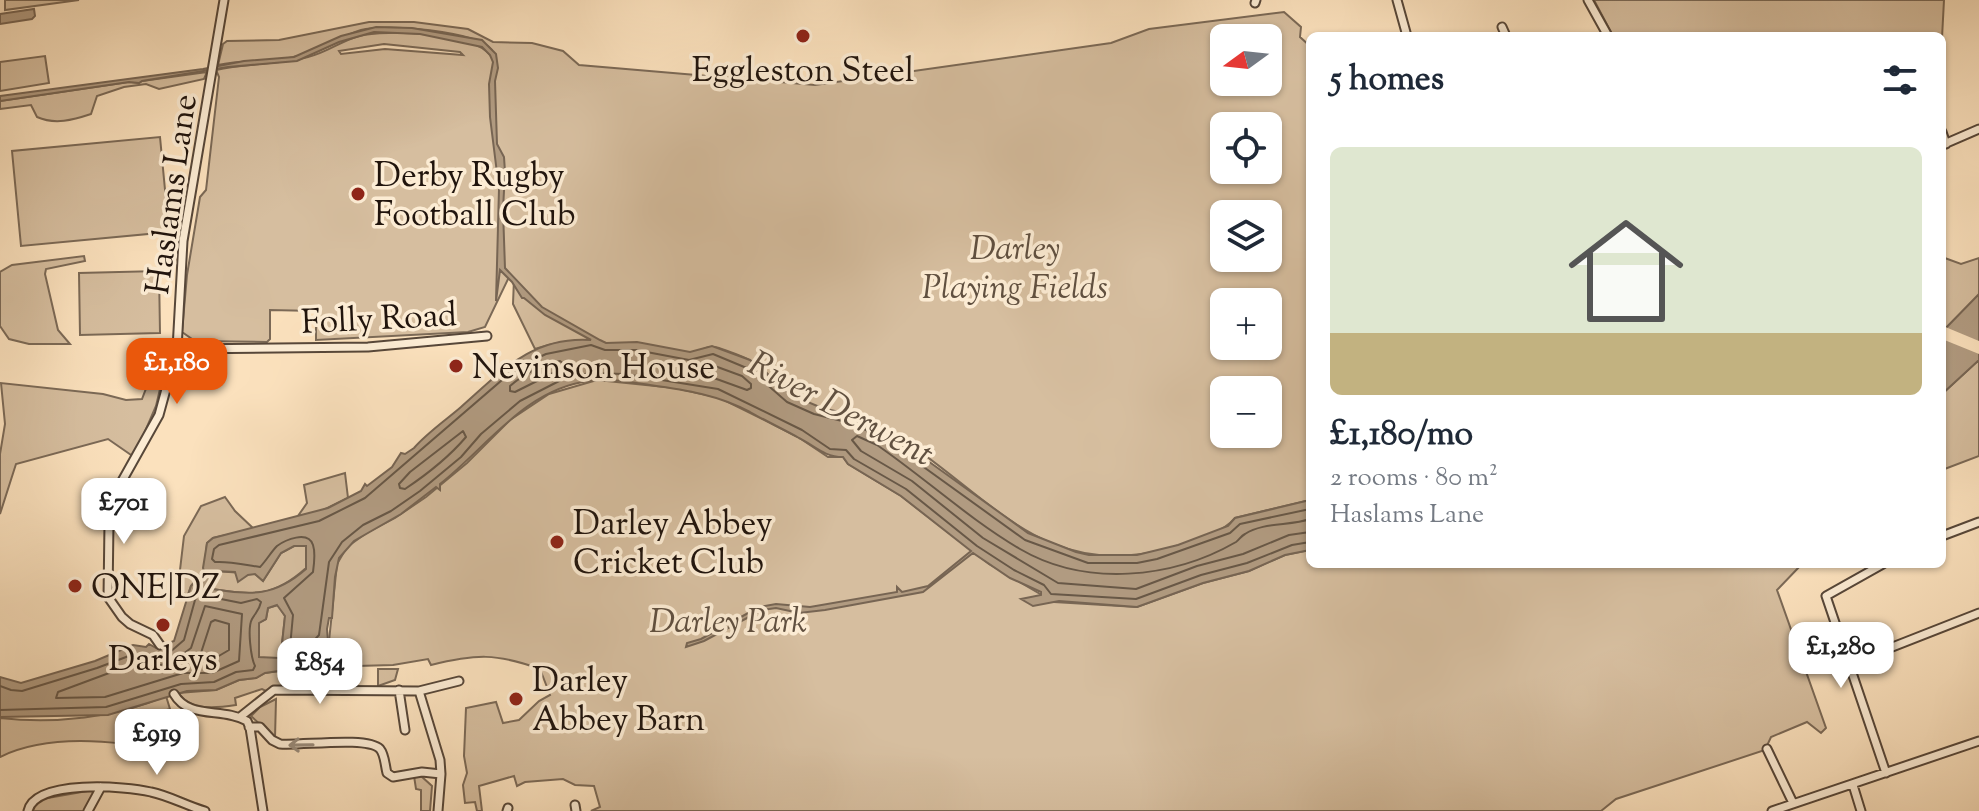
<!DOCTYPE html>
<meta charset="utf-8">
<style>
body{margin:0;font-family:"Sorts Mill Goudy",serif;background:#f6f6f7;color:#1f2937;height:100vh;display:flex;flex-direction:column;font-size:30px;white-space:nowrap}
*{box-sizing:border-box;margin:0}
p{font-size:26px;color:#747a83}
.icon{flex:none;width:44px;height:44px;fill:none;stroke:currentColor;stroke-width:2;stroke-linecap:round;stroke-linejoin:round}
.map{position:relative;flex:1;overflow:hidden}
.drawer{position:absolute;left:1306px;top:32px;width:640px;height:536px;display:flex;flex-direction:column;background:#fff;border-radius:12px;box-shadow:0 2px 6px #0004}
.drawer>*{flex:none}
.needle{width:52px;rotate:255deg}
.tools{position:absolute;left:1210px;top:24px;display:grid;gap:16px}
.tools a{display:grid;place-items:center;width:72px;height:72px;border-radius:12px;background:#fff;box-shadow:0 2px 6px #0004;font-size:40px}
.price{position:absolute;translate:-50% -68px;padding:0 18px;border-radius:16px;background:#fff;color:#222;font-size:26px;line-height:52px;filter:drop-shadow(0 2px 4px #0008)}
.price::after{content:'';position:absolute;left:50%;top:48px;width:24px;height:18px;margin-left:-12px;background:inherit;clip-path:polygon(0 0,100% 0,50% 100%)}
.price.active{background:#ea580c;color:#fff}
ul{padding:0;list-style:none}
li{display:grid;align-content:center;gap:16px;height:424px;padding:0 24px}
li span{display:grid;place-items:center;height:248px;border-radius:12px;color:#555}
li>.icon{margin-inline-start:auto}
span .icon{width:144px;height:144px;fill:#fffc;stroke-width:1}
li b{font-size:34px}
h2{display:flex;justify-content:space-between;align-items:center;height:96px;padding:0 24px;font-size:34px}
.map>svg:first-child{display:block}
.green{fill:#d6be9f;stroke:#7b6956;stroke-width:2;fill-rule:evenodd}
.water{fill:#b19b81;stroke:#776553;stroke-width:2;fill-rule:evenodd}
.pier{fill:#fbe1bd}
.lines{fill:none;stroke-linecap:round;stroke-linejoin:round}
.shore{stroke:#685847;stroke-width:2}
.minor-casing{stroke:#574739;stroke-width:11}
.minor{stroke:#fcecd4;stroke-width:7}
.oneway{stroke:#998b7a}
.poi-dot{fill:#8f2418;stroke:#fcecd4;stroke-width:3}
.labels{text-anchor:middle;stroke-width:7;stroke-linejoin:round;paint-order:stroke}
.poi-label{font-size:34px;fill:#20140d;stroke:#fcecd4;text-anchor:start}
.street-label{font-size:34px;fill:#20140d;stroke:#fcecd4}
.park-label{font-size:34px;font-style:italic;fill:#605040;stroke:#fcecd4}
.water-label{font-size:36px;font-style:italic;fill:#615141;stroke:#fcecd4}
</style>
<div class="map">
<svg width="1979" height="811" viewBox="0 0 1979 811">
<rect width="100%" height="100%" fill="#fbe1bd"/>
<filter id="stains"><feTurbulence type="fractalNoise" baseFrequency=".0025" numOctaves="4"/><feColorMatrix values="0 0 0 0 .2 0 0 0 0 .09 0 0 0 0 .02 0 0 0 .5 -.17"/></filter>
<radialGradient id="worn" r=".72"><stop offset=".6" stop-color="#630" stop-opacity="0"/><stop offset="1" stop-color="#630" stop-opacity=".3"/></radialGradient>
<path class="green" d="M5 0H79L5 10Z
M1594 0H1944L1942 38 1613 36Z
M1284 12 1301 27 1300 37 1310 46V500L1235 518C1221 535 1191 541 1170 548 1038 585 985 486 886 430 856 413 818 413 790 394 776 385 767 370 753 362 743 356 730 352 719 348 708 344 701 352 690 352 675 353 657 346 642 344 630 341 618 345 606 343 582 338 558 341 535 349L513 304 514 279 510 275 485 327 468 332 316 340V311L270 310V339L267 342 195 341 182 332 187 275 200 197 206 190 219 77 216 70C246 63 278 65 308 57 326 53 341 41 359 36 386 29 473 33 490 55L492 50C477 31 385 23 361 30 339 37 320 50 298 56 272 63 244 59 218 65L223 44 227 41 279 40 369 22H414L468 29 493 42 532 43 563 51 579 65 815 85 1111 43 1149 29ZM1224 38H1268V82H1224ZM384 44 460 52 463 55 385 49 341 54 339 51ZM1224 126H1268V170H1224ZM1224 214H1268V258H1224ZM1224 302H1268V346H1224ZM1224 390H1268V434H1224Z
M45 56 49 83 0 91V62Z
M207 72 204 79 159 89 146 84 124 87 97 96 91 114C73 120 55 125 37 117L31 105 0 109V101L129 82 139 83 142 81Z
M160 137 169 232 21 246 12 151Z
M84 256 85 261 46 269 45 274 58 330 70 344H29L9 339 0 326V272L12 265Z
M1942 257 1961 264 1979 258V295L1942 332Z
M159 271 160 333 80 335 79 273Z
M154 351H169L156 406 134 457 108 439 16 464 0 514V454L5 424 1 383 103 394 126 400 142 399 150 378Z
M1979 360V456L1942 470V394Z
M597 380 675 388 720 398 798 437 828 457H843L848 464 901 496 989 564 1054 602 1137 607 1203 583 1249 571 1285 555 1310 550V564H1802L1777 590 1826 728 1821 733 1807 722 1771 737 1765 750 1616 799 1601 811H591L600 807 594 786 575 785 563 779 525 782 517 786 514 776 479 786 482 811H477L475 802 465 803 463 785 467 773 464 756 466 708 496 702 503 723 519 720 539 701 550 695 540 669C496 653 476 654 431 665L428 659 393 665 320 667 312 675 310 666 321 657 318 652 320 645 329 641 337 564 347 547 368 532 395 518 426 497 467 463 510 420 549 394Z
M345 473 348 498 317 513 298 516 307 503 304 485Z
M225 497 235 511 254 529 213 538 207 543 204 571 191 586 187 597 178 587 184 536 201 506Z
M294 546H306V568C273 598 253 595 212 589L211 583 216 571 255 574 263 581 281 553Z
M278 605 285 616 281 653 279 658H259V623L266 619 268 608Z
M307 667 310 688 268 692 262 689 235 698 236 705C216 708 191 711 178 693L216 690 239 680 256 678 265 673Z
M378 669H398L395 680 378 686Z
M166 696 170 709 124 722V744C84 739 37 739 0 757V718C55 724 115 718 166 696Z
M276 699 275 738 251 716 260 707Z
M414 776H421L432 786 430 811H421V790L416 789Z
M93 790 95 793 84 811H33L34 805 42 799Z"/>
<path class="water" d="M34 9 35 16 32 19 0 24V14Z
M376 27 412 28 482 40 496 54 498 68 495 81 497 144 504 157 505 172 503 210 505 268 542 307 600 340 606 343 637 342 690 352 712 346 750 360 791 395 822 408 852 415 885 430 1028 533 1076 552 1089 555H1137L1178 545 1228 526 1235 518 1310 500V550L1285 555 1249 571 1203 583 1137 607 1059 601 1033 606 1021 599 1041 595V592L1010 578 973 553 923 592 825 610 799 613 776 608 762 610 704 641 686 647 687 643 701 639 759 607 776 604 810 607 897 592V587L902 592 928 586 971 551 901 496 848 464 843 457C824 457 815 446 799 438 783 429 766 421 750 412 718 395 686 390 650 385 630 382 609 378 589 381 525 389 487 447 440 484V490L436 487 401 514 354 541 339 558 335 577 332 618H329L327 629 328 641 320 645 318 652 321 657 306 667 265 673 256 678 239 680 216 690 187 691 108 715 0 717V677L21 683 95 661 133 645 146 647 149 644 156 648 174 641 191 586 204 571 203 568 207 543 213 538 328 508 361 491 365 484 367 486 392 467 401 453 405 454 414 448C427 433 446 420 461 407 502 371 532 336 591 340L545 315 524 298H522L512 282 500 270 496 301 499 189 490 117 489 84 493 62 490 55 482 47 420 34 374 32 339 42 297 61 228 67 142 81 139 83 129 82 0 101V96L203 69 244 61 294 57 341 36ZM294 546H306V569C274 597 252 595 212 589L211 583 216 571 235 572 238 582 248 575 255 574 263 581 281 553ZM277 605 285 616 281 653 279 658 259 657V623L266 619 268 608Z
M1979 294V360L1942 394V332Z"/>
<path class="pier" d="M1943 326 1979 341V354L1942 339Z"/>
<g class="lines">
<path class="shore" d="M560 361 564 364 563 368 515 392 510 391V386C525 373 541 365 560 361Z
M712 365 742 376 751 384V388L747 390 700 373V368Z
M463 431 466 437C449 457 426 475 405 489L400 488 399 484 410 472Z
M1310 509 1240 524 1230 533 1157 559 1137 563H1088L1025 540 882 437 850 423 814 414 787 402 749 369 713 354 689 360 636 350H605L591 345 546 354 516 368 365 498 319 521 219 545 214 549 212 559 215 562C231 561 245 565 260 567 266 561 271 552 277 546 285 540 308 530 313 545 315 551 314 565 313 572L284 598 293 615 289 658 292 661C321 657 303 650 319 635L329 562 342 542 363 525 391 511 420 491 461 457 481 434 520 401 565 378 590 373 624 374 718 389 802 430 830 449 846 450 854 459 906 489 977 546 1014 570 1044 585 1051 594 1136 599 1201 575 1247 563 1292 545 1310 542
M1310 519C1290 526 1263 522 1245 534 1241 536 1239 540 1236 542 1172 579 1085 587 1020 549 969 519 925 478 877 445L857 436 852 440 861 451 912 481 983 538 1058 583 1136 589 1197 566 1243 554 1289 535 1310 532
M205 606 242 614 239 661 212 673H183L105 697 56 698 58 692 136 663 157 666 174 661 191 648Z
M215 620 229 624V650L212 660 203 661 200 656 211 622Z
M0 686 11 690 22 691 97 668 134 654 157 656 169 653 184 640 195 600 200 590 211 597 241 603 257 599 261 602C259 611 256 612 252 619 247 628 251 658 255 666L253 670 236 672 214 682 181 684 106 707 0 710"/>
<g class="minor-casing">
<path id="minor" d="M1397 0 1407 36
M1588 0 1608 36
M1255 3 1256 0
M1502 27 1506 36
M1942 132 1946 144
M1942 145 1979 129
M177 349 368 347 487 336
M1942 536 1979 522
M1883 564 1826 596 1886 773
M160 645 153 635 130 624 122 617 108 597 109 523 117 490 159 415 177 349 183 241 224 0
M1849 664 1979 613
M399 690 405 730
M419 691 459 681
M174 694C189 720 222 707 247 721L250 728 263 811
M240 717 274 690 419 691 440 760 441 774 438 811
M249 727H260L272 740 280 744C301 746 367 736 380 749 385 755 385 766 387 773L393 777 422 772 441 774
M1767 749 1793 803
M1853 785 1861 811
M575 805 576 811
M28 811C35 779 126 786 151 792 170 796 187 806 205 811
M88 811 101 787
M507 811 508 808
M1772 811 1979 741"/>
</g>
<use href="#minor" class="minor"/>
</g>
<defs><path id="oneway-shaft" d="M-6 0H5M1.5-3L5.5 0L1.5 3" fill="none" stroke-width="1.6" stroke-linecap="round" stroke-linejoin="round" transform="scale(2)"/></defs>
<use class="oneway" href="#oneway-shaft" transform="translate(301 745) rotate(179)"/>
<g class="poi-dot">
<circle cx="803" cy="36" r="8"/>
<circle cx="358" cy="194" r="8"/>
<circle cx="456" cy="366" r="8"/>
<circle cx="557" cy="542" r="8"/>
<circle cx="75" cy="586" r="8"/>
<circle cx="163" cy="625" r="8"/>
<circle cx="516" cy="699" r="8"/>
</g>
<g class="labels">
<g class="poi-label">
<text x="803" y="81" text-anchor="middle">Eggleston Steel</text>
<text x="374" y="186">Derby Rugby<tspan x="374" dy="39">Football Club</tspan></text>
<text x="472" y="378">Nevinson House</text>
<text x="573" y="534">Darley Abbey<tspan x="573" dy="39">Cricket Club</tspan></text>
<text x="91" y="598">ONE|DZ</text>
<text x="163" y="670" text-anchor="middle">Darleys</text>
<text x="532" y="691">Darley<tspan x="532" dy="39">Abbey Barn</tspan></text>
</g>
<g class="street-label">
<text transform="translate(170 194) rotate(-82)" y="12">Haslams Lane</text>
<text transform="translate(379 317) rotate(-3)" y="12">Folly Road</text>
</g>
<g class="park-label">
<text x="1015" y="259">Darley<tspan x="1015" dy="39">Playing Fields</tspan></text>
<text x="728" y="632">Darley Park</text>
</g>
<g class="water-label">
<text transform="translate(842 407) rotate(28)" y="13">River Derwent</text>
</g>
</g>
<rect width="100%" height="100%" filter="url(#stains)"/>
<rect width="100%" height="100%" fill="url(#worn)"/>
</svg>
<div class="tools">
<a><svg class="needle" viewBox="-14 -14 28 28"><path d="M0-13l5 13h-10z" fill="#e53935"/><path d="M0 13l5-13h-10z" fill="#747a83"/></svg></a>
<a><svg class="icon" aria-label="locate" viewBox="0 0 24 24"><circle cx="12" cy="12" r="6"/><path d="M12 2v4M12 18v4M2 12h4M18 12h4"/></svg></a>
<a><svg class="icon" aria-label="layers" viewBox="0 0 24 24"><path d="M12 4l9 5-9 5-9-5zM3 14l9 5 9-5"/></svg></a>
<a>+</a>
<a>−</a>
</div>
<b class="price active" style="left:177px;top:406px">£1,180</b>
<b class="price" style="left:124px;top:546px">£701</b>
<b class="price" style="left:1841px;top:690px">£1,280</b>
<b class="price" style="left:320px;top:706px">£854</b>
<b class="price" style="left:157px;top:777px">£919</b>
<section class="drawer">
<h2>5 homes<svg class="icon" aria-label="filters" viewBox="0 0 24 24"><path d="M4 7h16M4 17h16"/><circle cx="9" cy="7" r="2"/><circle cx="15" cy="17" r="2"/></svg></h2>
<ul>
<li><span style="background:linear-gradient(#dfe7d0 75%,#c2b280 0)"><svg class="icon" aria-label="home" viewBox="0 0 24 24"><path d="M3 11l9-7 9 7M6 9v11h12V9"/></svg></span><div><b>£1,180/mo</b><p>2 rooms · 80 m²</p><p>Haslams Lane</p></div></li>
</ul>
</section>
</div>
